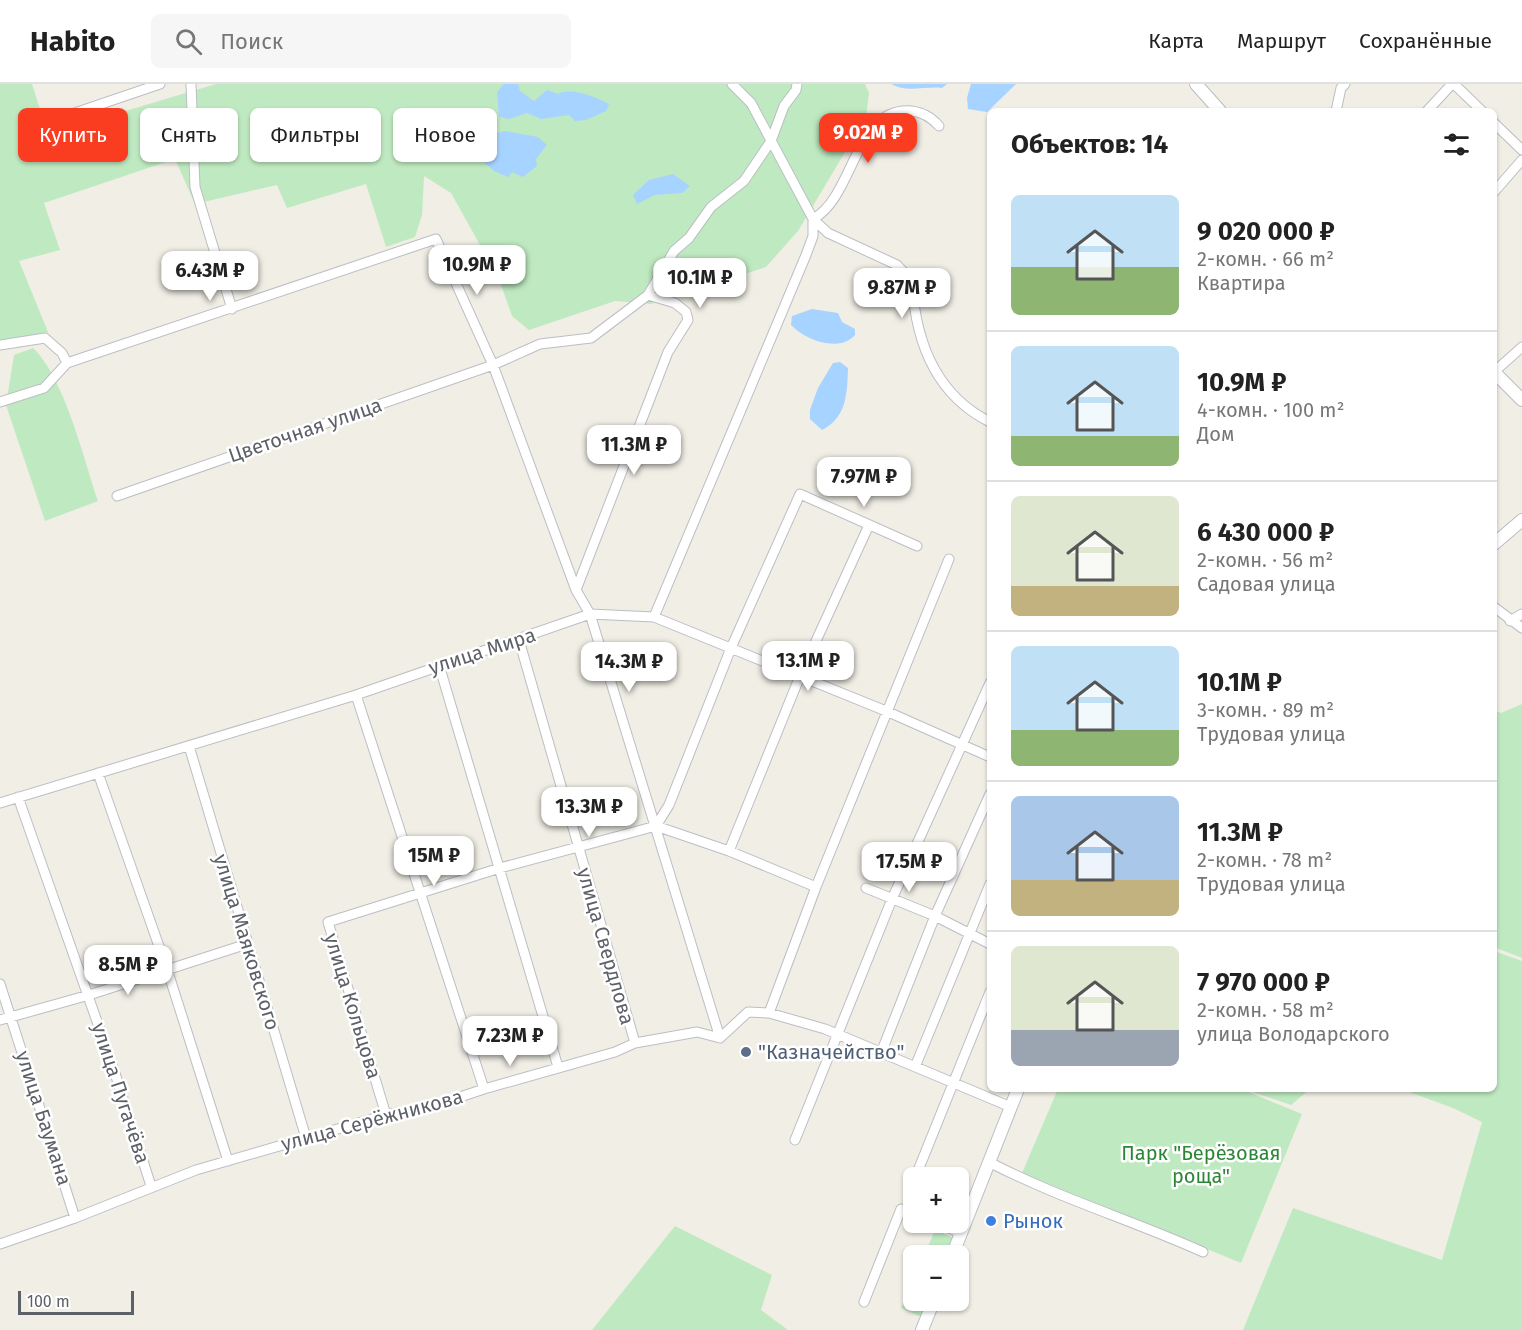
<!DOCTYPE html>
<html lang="ru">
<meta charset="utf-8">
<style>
body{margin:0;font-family:"Fira Sans",sans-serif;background:#f6f6f6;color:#222;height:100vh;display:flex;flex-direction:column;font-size:22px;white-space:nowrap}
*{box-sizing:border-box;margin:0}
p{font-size:20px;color:#767676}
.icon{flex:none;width:33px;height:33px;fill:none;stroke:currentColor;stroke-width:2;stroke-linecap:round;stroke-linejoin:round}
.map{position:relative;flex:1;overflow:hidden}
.panel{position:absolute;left:987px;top:24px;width:510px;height:984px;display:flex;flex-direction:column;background:#fff;border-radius:9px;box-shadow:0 2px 4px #0004}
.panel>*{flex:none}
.banner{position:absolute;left:18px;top:24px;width:570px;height:54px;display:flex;gap:12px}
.buttons{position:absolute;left:903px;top:1083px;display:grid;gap:12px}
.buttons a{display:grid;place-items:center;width:66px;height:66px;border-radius:9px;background:#fff;box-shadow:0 2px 4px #0004;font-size:30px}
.scale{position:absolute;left:18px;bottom:15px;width:116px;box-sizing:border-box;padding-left:6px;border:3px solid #5c6067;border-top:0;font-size:16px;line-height:21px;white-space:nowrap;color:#5c6067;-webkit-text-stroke:4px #fff;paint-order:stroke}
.price{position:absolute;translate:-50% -51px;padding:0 14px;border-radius:12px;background:#fff;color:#222;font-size:20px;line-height:39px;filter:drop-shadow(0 2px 3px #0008)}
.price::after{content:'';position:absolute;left:50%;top:36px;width:18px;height:14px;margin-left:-9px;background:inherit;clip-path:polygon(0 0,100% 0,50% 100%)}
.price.current{background:#fa3d20;color:#fff}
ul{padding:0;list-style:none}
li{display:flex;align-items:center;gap:18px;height:150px;padding:0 24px}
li+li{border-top:2px solid #e0e0e0}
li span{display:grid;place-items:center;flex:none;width:168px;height:120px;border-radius:9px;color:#555}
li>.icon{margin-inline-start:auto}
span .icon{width:72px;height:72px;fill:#fffc;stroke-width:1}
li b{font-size:26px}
h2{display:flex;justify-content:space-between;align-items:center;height:72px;padding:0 24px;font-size:26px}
.chip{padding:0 21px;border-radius:9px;background:#fff;box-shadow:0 2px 4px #0004;font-size:21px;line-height:54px}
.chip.current{background:#fa3d20;color:#fff}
header{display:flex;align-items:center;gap:36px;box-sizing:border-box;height:84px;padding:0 30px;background:#fff;border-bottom:2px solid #e0e0e0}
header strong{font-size:28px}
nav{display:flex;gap:33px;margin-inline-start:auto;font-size:21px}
.search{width:420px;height:54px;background:#f6f6f6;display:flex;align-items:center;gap:15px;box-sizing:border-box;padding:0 21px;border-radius:9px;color:#767676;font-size:22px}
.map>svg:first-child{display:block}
.green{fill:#bfeac1}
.water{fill:#a6d3ff}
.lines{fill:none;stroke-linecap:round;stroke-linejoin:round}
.street-casing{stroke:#bcbec5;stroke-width:11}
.secondary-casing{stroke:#babdc4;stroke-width:14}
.street{stroke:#fff;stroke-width:9}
.secondary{stroke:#fff;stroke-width:12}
.service-dot{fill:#5c6f8a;stroke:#fff;stroke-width:2}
.shop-dot{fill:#3f7fe0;stroke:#fff;stroke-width:2}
.labels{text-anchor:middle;stroke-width:5;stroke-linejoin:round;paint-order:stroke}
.street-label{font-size:20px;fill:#5c6067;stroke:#fff}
.service-label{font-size:20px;fill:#4e5e75;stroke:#fff;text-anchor:start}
.park-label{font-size:20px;fill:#2c8635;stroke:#fff}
.shop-label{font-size:20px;fill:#366cbe;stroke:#fff;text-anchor:start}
</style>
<header>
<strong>Habito</strong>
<div class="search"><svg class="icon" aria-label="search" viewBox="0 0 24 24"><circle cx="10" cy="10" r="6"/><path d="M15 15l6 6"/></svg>Поиск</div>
<nav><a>Карта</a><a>Маршрут</a><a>Сохранённые</a></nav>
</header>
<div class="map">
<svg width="1522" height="1246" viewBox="0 0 1522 1246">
<rect width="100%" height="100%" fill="#f0eee5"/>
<path class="green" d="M0 0H32L48 50 216 0H865L869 9 866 33 798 147 766 183 651 220 615 217 529 246 512 232 499 195 451 109 424 92 422 131 415 153 386 163 366 100 287 124 277 101 195 120 175 75 44 119 60 166 19 177 48 248 0 265Z
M33 264C64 293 84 375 98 417L45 437 6 321 14 271Z
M1522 620V874L1494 863V626L1501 629Z
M1494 867 1522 877V1246H1243L1293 1124 1442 1176 1482 1038 1453 1024 1401 1005H1494Z
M1058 1005H1241L1302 1030 1241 1179 1022 1089Z
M1244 1005H1310L1291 1021Z
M675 1142 772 1191 761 1226 788 1246H592Z
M935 1146 954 1154 947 1171 924 1172Z
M913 1195 914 1216 928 1217 921 1233 901 1224Z"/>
<path class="water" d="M504 0H518L520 7 534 17 547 6 558 10C574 3 594 13 609 20L606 27 586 36 575 37 569 31 541 35 527 29 509 35 499 33 497 8Z
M891 0H947L942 4C924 2 907 9 891 0Z
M971 0H1016L987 28 968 25 967 14Z
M355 27 354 46 336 51 324 47 327 38Z
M505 47 538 53 547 61 536 75 537 82 523 93 512 88 508 93 494 87 478 73 481 57 489 51Z
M673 90 690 102 682 109 655 111 637 120 633 111 649 96Z
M812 225 838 229 842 238 855 245V251C839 269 805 256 791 241L792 232Z
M840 278 848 284C847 310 847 333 822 346L810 335V326L818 304 833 279Z"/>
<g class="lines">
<g class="street-casing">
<path id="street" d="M191 0 195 103 232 225
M732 0 751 19 813 135 828 149 897 181 912 197C915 255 934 310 990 338
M1454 0 1482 27
M1336 27 1341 4 1345 0
M1427 27 1452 0
M57 35 160 0
M1494 39 1522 66
M1494 108 1522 76
M813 135C855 112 854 23 911 27 922 28 932 34 939 42
M0 261 45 254 62 269 67 279
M1494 288 1522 263
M0 318 44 304 67 279 436 155 493 281 576 506 590 530 720 954
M117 412 493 281 540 260 591 254 648 211 674 167 689 154 711 123 744 97 771 57 784 22 796 6 797 0
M576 506 668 268 688 236 686 228 675 219 648 211
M1494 523 1522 544
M654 533 806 171 813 152V135
M1510 537 1522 530
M519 556 635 959
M439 581 558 983
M356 611 484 1005
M189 662 306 1054
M98 689 167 885 228 1077
M18 713 112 980 151 1102
M0 719 356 611 590 530 654 533 886 627 990 673
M656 742 669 721 731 564 800 410 917 462
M729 767 800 592 869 441
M866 804 935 832 990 860
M0 900 75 1134
M769 929 816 803 949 475
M0 936 89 911 247 860
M881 969 935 832 990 710
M915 983 990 800
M386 1031 328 838 500 784 656 742 729 767 816 803
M795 1056 892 815 990 599
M989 1078C1058 1114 1132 1136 1203 1168
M915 1094 990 908
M935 1138 961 1149
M0 1160 75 1134 196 1086 386 1031 430 1023 484 1005 615 968 635 959 697 948 720 954 748 928 769 929 825 945 1011 1023
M864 1218 901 1125 914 1130"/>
</g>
<g class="secondary-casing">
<path id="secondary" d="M1196 0 1220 27
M1494 288 1522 316
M1494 460 1522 436
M952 1172 1018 1005
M922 1246 934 1216"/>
</g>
<use href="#street" class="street"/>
<use href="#secondary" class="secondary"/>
</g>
<circle class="service-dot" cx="746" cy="968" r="6"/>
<circle class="shop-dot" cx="991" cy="1137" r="6"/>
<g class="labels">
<g class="street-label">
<text transform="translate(305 346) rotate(-19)" y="7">Цветочная улица</text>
<text transform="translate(482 567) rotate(-18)" y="7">улица Мира</text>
<text transform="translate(247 858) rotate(73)" y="7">улица Маяковского</text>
<text transform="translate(606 862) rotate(74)" y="7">улица Свердлова</text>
<text transform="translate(353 922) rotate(73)" y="7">улица Кольцова</text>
<text transform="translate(121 1009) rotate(72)" y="7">улица Пугачёва</text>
<text transform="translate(44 1034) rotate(72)" y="7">улица Баумана</text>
<text transform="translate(372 1036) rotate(-15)" y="7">улица Серёжникова</text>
</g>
<g class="service-label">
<text x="758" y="975">"Казначейство"</text>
</g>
<g class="park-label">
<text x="1201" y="1076">Парк "Берёзовая<tspan x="1201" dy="23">роща"</tspan></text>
</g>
<g class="shop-label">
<text x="1003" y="1144">Рынок</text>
</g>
</g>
</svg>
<div class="buttons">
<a>+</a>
<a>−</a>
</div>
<div class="scale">100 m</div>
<b class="price current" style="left:868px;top:80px">9.02M ₽</b>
<b class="price" style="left:477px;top:212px">10.9M ₽</b>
<b class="price" style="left:210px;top:218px">6.43M ₽</b>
<b class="price" style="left:700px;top:225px">10.1M ₽</b>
<b class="price" style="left:902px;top:235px">9.87M ₽</b>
<b class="price" style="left:634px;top:392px">11.3M ₽</b>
<b class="price" style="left:864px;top:424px">7.97M ₽</b>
<b class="price" style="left:808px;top:608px">13.1M ₽</b>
<b class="price" style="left:629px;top:609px">14.3M ₽</b>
<b class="price" style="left:589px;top:754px">13.3M ₽</b>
<b class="price" style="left:434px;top:803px">15M ₽</b>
<b class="price" style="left:909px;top:809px">17.5M ₽</b>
<b class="price" style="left:128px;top:912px">8.5M ₽</b>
<b class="price" style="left:510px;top:983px">7.23M ₽</b>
<div class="banner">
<a class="chip current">Купить</a>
<a class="chip">Снять</a>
<a class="chip">Фильтры</a>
<a class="chip">Новое</a>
</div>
<section class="panel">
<h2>Объектов: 14<svg class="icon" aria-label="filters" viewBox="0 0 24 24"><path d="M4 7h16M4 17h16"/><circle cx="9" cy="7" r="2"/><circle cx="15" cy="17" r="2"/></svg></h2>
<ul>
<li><span style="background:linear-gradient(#bfe0f5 60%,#8fb573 0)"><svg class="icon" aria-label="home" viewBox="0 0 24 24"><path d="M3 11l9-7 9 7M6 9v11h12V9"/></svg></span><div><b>9 020 000 ₽</b><p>2-комн. · 66 m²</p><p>Квартира</p></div></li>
<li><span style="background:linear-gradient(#bfe0f5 75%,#8fb573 0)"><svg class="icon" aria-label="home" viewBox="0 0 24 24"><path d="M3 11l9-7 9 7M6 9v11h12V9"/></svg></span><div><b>10.9M ₽</b><p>4-комн. · 100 m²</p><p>Дом</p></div></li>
<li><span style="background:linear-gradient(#dfe7d0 75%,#c2b280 0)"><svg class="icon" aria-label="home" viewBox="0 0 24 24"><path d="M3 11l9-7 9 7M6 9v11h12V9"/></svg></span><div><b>6 430 000 ₽</b><p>2-комн. · 56 m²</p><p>Садовая улица</p></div></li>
<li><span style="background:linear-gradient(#bfe0f5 70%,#8fb573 0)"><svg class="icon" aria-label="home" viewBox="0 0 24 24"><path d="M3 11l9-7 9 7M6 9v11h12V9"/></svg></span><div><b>10.1M ₽</b><p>3-комн. · 89 m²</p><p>Трудовая улица</p></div></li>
<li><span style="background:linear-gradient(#a9c7e8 70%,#c2b280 0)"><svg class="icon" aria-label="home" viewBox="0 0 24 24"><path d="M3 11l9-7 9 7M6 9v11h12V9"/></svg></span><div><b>11.3M ₽</b><p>2-комн. · 78 m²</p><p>Трудовая улица</p></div></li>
<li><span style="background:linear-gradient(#dfe7d0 70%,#9aa5b1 0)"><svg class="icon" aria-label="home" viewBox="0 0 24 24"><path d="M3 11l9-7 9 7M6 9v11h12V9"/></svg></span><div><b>7 970 000 ₽</b><p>2-комн. · 58 m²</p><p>улица Володарского</p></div></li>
</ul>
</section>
</div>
